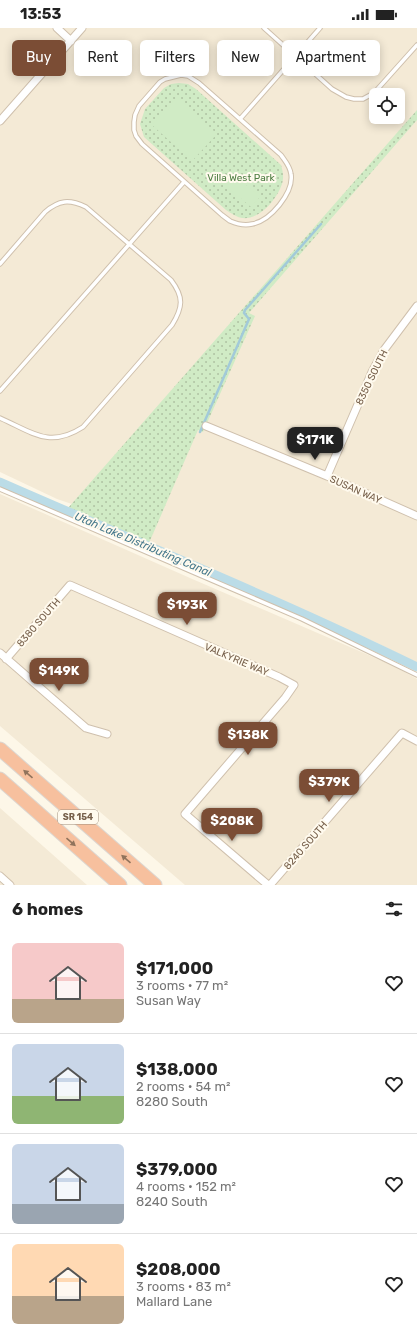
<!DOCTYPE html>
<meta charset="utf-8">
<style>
body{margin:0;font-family:Rubik,sans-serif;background:#f6f6f6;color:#222;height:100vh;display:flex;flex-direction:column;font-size:15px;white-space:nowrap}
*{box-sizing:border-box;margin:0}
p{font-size:13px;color:#767676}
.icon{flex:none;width:22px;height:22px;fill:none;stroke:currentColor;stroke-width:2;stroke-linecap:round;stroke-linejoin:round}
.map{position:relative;height:857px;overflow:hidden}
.sheet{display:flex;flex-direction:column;background:#fff;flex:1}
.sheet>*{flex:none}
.top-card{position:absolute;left:12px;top:12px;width:393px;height:36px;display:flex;gap:8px}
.buttons{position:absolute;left:369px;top:60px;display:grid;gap:8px}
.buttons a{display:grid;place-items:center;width:36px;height:36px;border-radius:6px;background:#fff;box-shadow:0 2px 10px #0003;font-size:20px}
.price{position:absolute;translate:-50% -34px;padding:0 9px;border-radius:8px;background:#7b4d35;color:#fff;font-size:13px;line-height:26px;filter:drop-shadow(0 1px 2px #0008)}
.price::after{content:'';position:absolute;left:50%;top:24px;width:12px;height:9px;margin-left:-6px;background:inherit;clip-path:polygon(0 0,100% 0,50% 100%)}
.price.current{background:#222;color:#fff}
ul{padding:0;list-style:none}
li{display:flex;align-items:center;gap:12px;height:100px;padding:0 12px}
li+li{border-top:1px solid #e0e0e0}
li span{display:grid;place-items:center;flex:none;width:112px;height:80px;border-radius:6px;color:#555}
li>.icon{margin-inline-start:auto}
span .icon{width:48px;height:48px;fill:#fffc;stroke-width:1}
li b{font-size:17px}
h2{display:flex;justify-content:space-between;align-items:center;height:48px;padding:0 12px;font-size:17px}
.chip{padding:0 14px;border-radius:6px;background:#fff;box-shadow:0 2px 10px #0003;font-size:14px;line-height:36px}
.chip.current{background:#7b4d35;color:#fff}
.status{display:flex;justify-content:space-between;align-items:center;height:28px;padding:0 20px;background:#fff;direction:ltr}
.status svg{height:11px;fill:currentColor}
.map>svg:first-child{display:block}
.residential{fill:#f4ead6;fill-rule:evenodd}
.green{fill:url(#green-dots)}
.pitch{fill:#d0ebc5}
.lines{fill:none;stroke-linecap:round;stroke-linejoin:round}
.stream{stroke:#a2cad9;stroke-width:2.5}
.canal{stroke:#bbdce7;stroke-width:9}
.service-casing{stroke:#cfc0ad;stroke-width:5.5}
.minor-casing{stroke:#cfc0ad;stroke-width:9}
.motorway-casing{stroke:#dcd6d0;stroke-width:15}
.service{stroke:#fff;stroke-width:3.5}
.minor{stroke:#fff;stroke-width:7}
.motorway{stroke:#f7c09e;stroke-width:13}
.oneway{fill:#91735c}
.labels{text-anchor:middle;stroke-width:4;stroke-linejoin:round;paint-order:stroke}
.shield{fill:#fffaee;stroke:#a08e7c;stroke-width:1}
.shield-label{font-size:9px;font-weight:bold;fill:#77604b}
.park-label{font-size:10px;fill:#4d7d42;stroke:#fffaee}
.street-label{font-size:10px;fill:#77604b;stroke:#fffaee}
.water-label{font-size:11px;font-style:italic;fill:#44778b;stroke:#fffaee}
</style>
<div class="status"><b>13:53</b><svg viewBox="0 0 49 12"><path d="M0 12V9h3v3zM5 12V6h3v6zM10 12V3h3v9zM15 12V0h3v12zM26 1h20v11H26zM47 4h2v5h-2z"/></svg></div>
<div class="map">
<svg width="417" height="857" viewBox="0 0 417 857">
<defs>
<pattern id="green-dots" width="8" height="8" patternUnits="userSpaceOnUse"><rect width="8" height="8" fill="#d0ebc5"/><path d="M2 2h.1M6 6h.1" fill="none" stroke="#aec2a2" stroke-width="1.8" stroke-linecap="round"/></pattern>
</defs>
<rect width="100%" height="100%" fill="#fdf7e8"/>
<path class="residential" d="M0 0H417V635L375 614 68 480 72 476 57 471 0 444ZM376 67H398V89H376Z
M0 466 190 550 394 638 417 651V857H185L0 698Z
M0 780 87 857H0Z"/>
<path class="green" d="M179 55 188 56 196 61 281 137C283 144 284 149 282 156 277 171 260 192 242 190 236 189 231 185 226 182L144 109 140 96 145 81 164 60 171 56Z
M417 82V92L249 285 255 288 203 404 198 402 149 515 68 480Z"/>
<path class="pitch" d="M177 69 217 106 192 133 152 97Z
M235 147 260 169 251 179 226 158Z"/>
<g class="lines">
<path class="stream" d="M200 404 249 291 244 285 245 282 321 196"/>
<path class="canal" d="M0 454C139 515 280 572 417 639"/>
<g class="service-casing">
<path id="service" d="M264 0 332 61 346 69 354 71H363L374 65 417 17
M181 47 188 48 199 55 281 127C285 133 290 138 291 146 294 165 270 193 252 196 244 198 237 196 230 193L222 187 142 116 136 108 134 102V94L135 87 139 78 160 54 165 51Z
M240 91 320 0
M0 236 45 184C59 172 69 171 86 179L171 252C184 269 183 279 172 297L83 399C49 421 32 404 0 390
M0 363 184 154
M0 461 302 591 417 647"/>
</g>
<g class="minor-casing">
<path id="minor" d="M57 0 71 13
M0 93 82 0
M206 398 327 448 417 488
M327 448 372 344 384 322 417 278
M0 625 86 700 107 706
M6 631 70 557 279 649 294 657 285 670 185 786 268 857
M0 848 10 857
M270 857 402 705 417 713"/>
</g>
<g class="motorway-casing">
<path id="motorway" d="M0 721 155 857
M0 751 120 857"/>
</g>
<use href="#service" class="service"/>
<use href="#minor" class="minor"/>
<use href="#motorway" class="motorway"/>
</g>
<defs><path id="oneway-solid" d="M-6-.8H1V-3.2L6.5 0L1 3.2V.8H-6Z"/></defs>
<g class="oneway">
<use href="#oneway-solid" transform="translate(28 746) rotate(-139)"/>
<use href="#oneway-solid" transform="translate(71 814) rotate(41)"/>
<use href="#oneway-solid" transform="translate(126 831) rotate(-139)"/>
</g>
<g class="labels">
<rect class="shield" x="58" y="782" width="40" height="14" rx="3"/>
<g class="shield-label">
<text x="78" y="792">SR 154</text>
</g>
<g class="park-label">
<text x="241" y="153">Villa West Park</text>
</g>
<g class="street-label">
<text transform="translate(371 349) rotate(-64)" y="4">8350 SOUTH</text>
<text transform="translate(356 461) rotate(24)" y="4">SUSAN WAY</text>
<text transform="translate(38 594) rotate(-49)" y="4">8380 SOUTH</text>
<text transform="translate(237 631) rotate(23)" y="4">VALKYRIE WAY</text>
<text transform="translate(305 817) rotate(-49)" y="4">8240 SOUTH</text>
</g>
<g class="water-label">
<text transform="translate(143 516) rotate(23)" y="4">Utah Lake Distributing Canal</text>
</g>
</g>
</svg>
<div class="buttons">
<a><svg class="icon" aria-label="locate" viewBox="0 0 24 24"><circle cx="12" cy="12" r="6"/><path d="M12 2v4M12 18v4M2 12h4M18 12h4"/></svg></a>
</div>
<b class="price current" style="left:315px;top:433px">$171K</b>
<b class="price" style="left:187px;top:598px">$193K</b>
<b class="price" style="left:59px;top:664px">$149K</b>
<b class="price" style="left:248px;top:728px">$138K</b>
<b class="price" style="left:329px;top:775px">$379K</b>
<b class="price" style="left:232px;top:814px">$208K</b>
<div class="top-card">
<a class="chip current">Buy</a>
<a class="chip">Rent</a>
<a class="chip">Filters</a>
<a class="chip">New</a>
<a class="chip">Apartment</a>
</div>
</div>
<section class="sheet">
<h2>6 homes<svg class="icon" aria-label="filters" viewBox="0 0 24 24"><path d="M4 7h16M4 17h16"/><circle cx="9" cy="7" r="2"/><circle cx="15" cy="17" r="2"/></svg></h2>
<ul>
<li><span style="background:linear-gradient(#f6c9c9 70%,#b9a48a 0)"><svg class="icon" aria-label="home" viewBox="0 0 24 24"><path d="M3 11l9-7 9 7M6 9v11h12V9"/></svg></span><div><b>$171,000</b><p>3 rooms · 77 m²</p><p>Susan Way</p></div><svg class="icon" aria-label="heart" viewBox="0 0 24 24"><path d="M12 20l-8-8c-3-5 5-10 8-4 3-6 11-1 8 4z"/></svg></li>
<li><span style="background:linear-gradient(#c9d6e8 65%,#8fb573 0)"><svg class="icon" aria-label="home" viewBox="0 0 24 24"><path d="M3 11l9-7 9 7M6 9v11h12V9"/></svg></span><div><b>$138,000</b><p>2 rooms · 54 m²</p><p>8280 South</p></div><svg class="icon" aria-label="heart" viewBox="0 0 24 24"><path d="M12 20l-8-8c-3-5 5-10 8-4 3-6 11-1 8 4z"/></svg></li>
<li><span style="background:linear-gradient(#c9d6e8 75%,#9aa5b1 0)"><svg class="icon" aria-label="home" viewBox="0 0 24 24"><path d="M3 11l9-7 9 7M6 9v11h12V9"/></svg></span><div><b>$379,000</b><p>4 rooms · 152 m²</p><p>8240 South</p></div><svg class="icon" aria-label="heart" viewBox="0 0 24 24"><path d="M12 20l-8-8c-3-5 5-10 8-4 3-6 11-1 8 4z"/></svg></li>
<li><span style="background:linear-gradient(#ffd9b3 65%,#b9a48a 0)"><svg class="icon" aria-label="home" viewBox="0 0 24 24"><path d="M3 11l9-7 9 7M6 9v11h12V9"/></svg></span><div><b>$208,000</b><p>3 rooms · 83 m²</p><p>Mallard Lane</p></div><svg class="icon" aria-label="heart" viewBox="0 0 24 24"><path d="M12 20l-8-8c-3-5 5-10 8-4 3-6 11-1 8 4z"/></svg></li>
</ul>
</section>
